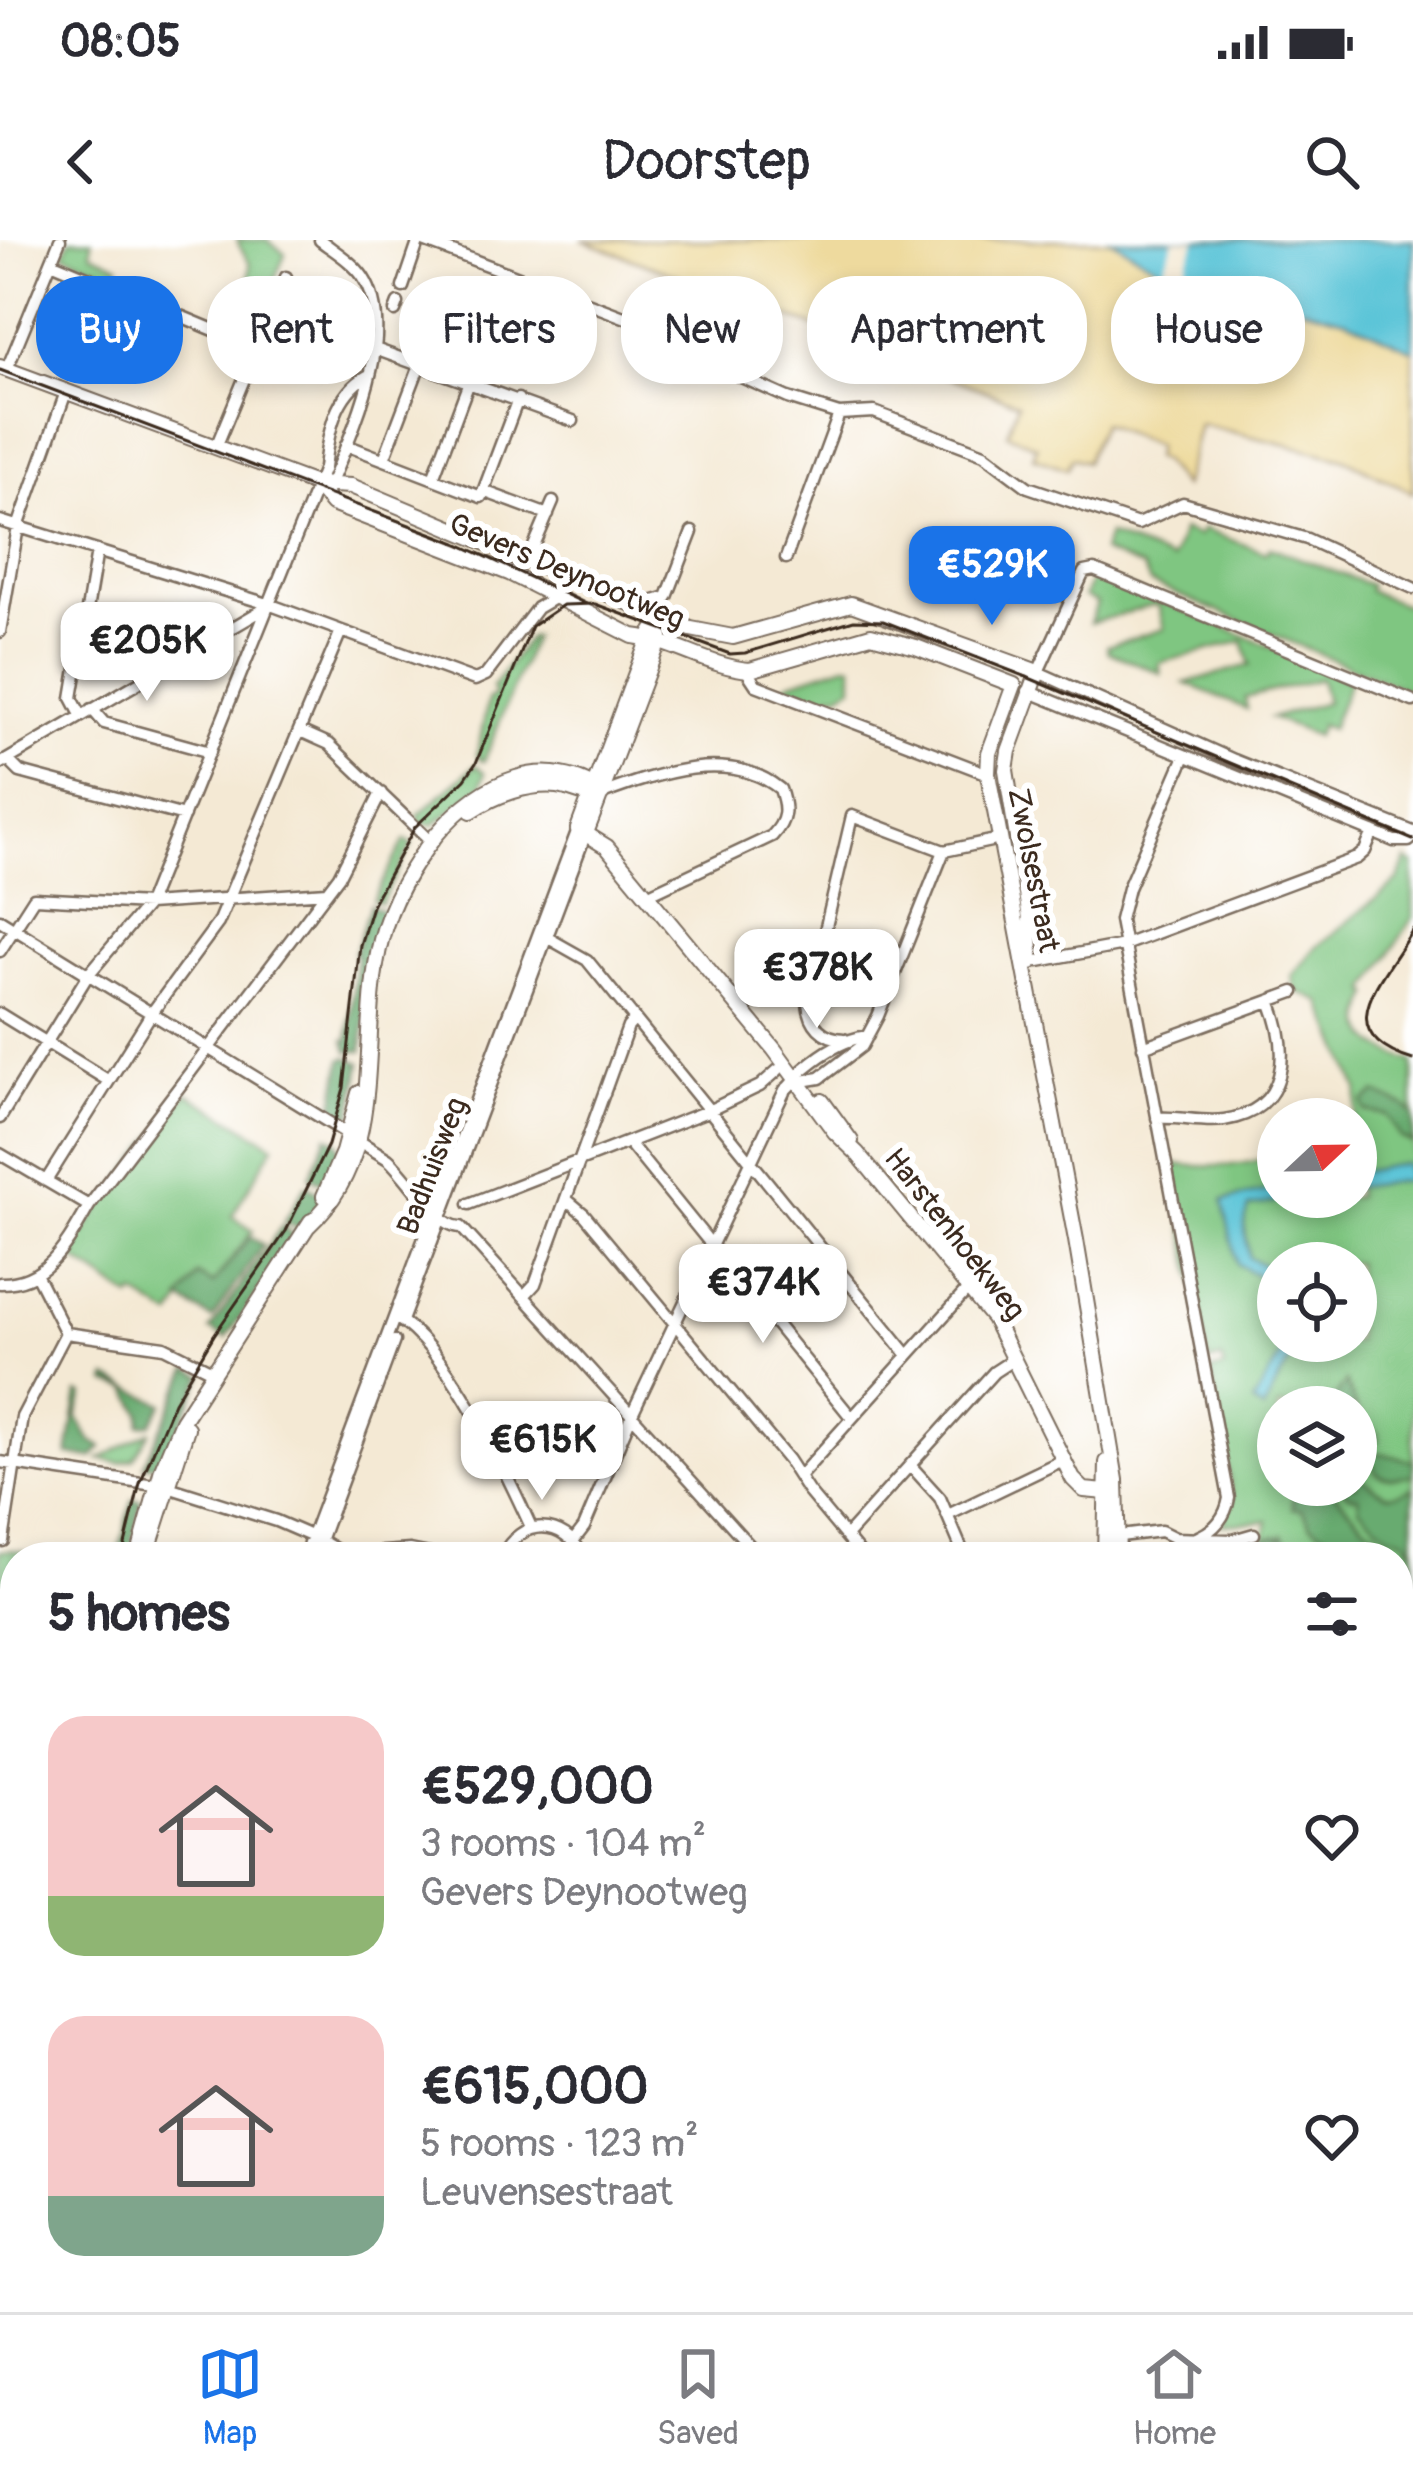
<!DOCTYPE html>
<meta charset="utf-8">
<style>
body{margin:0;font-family:Pangolin,sans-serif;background:#f2f2f3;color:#2b2b33;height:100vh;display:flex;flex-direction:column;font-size:45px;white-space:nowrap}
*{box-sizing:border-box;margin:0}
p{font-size:39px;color:#7c7c81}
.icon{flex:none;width:66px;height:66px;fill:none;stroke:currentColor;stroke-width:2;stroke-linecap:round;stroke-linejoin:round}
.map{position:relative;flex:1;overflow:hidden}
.sheet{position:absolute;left:0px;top:1302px;width:1413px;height:771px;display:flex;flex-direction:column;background:#fff;border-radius:48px 48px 0 0;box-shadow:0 6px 18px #0003}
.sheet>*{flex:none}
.top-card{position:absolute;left:36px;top:36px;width:1341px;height:108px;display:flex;gap:24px}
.needle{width:78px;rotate:68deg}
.tools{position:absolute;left:1257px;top:858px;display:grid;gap:24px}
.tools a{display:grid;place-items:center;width:120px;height:120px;border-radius:50%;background:#fff;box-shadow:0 6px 18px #0003;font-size:60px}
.price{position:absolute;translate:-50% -102px;padding:0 27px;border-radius:24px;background:#fff;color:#222;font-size:39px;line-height:78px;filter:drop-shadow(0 3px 6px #0008)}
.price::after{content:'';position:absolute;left:50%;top:72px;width:36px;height:27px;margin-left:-18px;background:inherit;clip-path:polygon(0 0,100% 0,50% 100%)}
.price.active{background:#1a73e8;color:#fff}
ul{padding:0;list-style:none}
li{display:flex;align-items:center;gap:36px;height:300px;padding:0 48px}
li span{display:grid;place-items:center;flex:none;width:336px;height:240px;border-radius:36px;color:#555}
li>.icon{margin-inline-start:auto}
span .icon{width:144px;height:144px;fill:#fffc;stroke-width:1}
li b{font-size:51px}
h2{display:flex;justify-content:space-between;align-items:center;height:144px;padding:0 48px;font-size:51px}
.chip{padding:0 42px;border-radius:48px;background:#fff;box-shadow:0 6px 18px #0003;font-size:42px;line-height:108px}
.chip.active{background:#1a73e8;color:#fff}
.status{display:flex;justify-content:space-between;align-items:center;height:84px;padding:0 60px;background:#fff;direction:ltr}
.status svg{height:33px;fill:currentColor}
header{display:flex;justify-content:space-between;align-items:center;height:156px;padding:0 48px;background:#fff;font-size:54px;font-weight:600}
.tab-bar{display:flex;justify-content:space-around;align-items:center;height:168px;border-top:3px solid #e1e1e2;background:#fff;font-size:33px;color:#7c7c81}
.tab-bar a{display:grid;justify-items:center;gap:6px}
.tab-bar .active{color:#1a73e8}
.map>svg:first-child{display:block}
.green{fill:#7fc681;stroke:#5d7850;stroke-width:3;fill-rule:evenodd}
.forest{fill:#67ab6f;stroke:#516a46;stroke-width:3}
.sand{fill:#eeda9e;stroke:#94825e;stroke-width:3}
.water{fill:#5cc5d8;stroke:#4c787b;stroke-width:3}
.pier{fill:#f4e9d4}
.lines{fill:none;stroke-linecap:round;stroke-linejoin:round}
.street-casing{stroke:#7c6d5e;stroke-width:15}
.secondary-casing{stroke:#7c6d5e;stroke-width:18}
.street{stroke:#fff;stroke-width:10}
.secondary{stroke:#fff;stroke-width:14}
.tram{stroke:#3b2a1e;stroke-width:3}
.labels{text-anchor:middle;stroke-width:12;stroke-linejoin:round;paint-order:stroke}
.street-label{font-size:30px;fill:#3b2a1e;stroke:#fff}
</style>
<div class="status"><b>08:05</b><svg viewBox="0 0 49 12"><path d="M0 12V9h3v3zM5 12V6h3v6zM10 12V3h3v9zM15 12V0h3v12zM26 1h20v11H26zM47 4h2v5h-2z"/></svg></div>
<header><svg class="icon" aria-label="back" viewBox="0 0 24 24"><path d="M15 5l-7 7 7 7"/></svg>Doorstep<svg class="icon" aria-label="search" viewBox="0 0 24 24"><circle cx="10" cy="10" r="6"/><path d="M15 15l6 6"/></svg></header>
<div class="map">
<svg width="1413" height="2072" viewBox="0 0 1413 2072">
<rect width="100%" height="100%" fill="#fff"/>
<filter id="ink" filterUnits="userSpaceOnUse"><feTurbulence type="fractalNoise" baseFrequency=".00833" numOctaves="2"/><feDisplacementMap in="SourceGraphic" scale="24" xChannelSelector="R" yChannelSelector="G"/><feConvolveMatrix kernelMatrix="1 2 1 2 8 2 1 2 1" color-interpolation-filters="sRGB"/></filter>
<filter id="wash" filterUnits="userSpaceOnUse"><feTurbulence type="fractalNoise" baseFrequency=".004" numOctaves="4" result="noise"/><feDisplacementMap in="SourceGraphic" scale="48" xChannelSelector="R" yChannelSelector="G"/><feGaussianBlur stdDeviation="2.7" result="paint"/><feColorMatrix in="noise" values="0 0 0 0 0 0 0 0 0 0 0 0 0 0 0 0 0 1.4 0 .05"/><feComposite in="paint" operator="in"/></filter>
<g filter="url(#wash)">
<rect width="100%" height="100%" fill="#f4e9d4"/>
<path class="green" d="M70 0H92L91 13 119 25 115 35 64 14Z
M236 0H267L285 14 262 71 258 70 263 57 249 50 250 24Z
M1202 289 1266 313 1270 307 1370 345 1369 351 1413 368V453L1150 343 1143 328 1102 312 1108 295 1172 320 1182 290 1199 296Z
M1094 333 1350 440 1331 489 1320 485 1316 496 1271 478 1326 462 1320 439 1245 458 1247 469 1185 443 1250 425 1243 401 1159 423 1161 433 1108 412 1107 406 1164 389 1158 364 1090 383 1097 363 1084 357Z
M529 397H533L484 521 481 520 477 515 488 460 495 455 492 448Z
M846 424 853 425V446L839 454 832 453 821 461 804 450 784 448 788 443Z
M476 525 485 533 481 546 434 585 420 583 418 575Z
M405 600 412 604 381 663 373 660Z
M1406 620 1413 624V677L1367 751 1371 754C1350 797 1377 809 1413 821V2072H1210L1211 2058H1398V1317H1186L1262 1306 1268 1281 1222 1284 1233 1258 1211 1131 1224 1128 1222 1119 1209 1122 1172 924C1207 928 1246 928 1278 913V949L1224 960 1237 1024 1278 1047V1101H1289L1253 1163 1263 1170 1300 1101H1356V1023H1278V1032L1249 1018 1244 983 1248 967 1301 957H1356V947L1409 939 1405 923 1356 933V879H1351L1355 877 1358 849 1321 762 1296 751 1292 736 1315 708 1399 640ZM1278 1167H1356V1245H1278Z
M187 853 274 905 232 976 253 991 213 1044 198 1035 172 1077 135 1054 131 1058 70 1016 97 972Z
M151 1191 133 1219 120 1223 100 1219Z
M11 1310 25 1312 32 1317H15V1693L13 1704 0 1712V1311Z"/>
<path class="forest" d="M370 665 384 672 371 723 362 811H348L345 800H348L357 715 354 714Z
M347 817 361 823 352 875 333 871 342 819Z
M1376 853 1405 866 1413 875V903L1401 898 1387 875 1365 871 1363 862Z
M327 896 337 901 341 912 328 944 310 937Z
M306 945 323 955 302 990 284 982Z
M282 986 296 998 226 1098 210 1090Z
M250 997 263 1005 212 1079 181 1060 198 1035 213 1044Z
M189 1129 203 1136 161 1225H144Z
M108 1138 163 1164 151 1184 140 1185 141 1173 128 1149 107 1143Z
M1346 1142 1358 1171 1379 1195 1378 1201 1356 1193V1167H1328Z
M78 1153 84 1155 77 1177 90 1200 102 1207 92 1218 68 1215Z
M1375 1212 1413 1221V1235C1394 1238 1371 1243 1371 1214Z
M1356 1236C1384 1249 1381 1264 1413 1247V1311L1404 1298 1389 1295 1359 1268 1358 1256 1349 1255 1339 1245H1356Z
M1293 1245H1327L1364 1284 1413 1320V1350L1398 1340V1317H1362L1311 1285 1302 1269 1293 1268Z
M133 1259 141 1261 129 1316 118 1314Z
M1283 1295 1290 1307 1304 1309 1318 1317 1165 1316C1205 1310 1236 1305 1278 1296L1280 1299Z
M15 1522V1548L0 1617V1556Z
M1398 1916 1413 1934V1966L1398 1961Z
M45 2058H90L86 2072H45Z
M150 2058H343L357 2062 368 2072H131V2067Z
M392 2058H458L440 2072H396Z
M660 2058H755L754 2072H653Z"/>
<path class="sand" d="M582 0H1111L1160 28 1345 79 1413 110V253L1343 218 1199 184 1183 247 1161 221 1154 218 1156 206 1102 183 1086 222 1072 218 1067 229 1033 217 1037 206 1007 194 1018 163Z"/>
<path class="water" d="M1111 0H1413V110L1344 79 1160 28Z
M1405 923 1409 940 1356 947V933Z
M1278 949V957H1301L1249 967 1244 984 1249 1018 1278 1032V1047L1237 1024 1223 961Z
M1289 1101H1300L1263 1170 1253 1163Z
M15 1548V1663L0 1696V1617Z"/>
<path class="pier" d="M1174 0H1196L1180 42 1161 35Z"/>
</g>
<g filter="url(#ink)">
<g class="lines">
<g class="street-casing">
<path id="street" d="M320 0C334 11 353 22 363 37 400 94 351 193 328 250
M421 0 658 90 714 125 788 158 839 174 874 172 984 214 1028 247 1138 284 1183 263 1307 299 1413 348
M51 22 257 108
M403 47 419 0
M395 71 398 63
M375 109 573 181
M7 129 60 0
M346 205 481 257 518 159
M216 207 286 37
M384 219 419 127
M433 238 468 145
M483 251 548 275
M0 281 271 365 475 440 486 435 537 368 554 358
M529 318 553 262
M786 318 839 174
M648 363 667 357 692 292
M0 392 18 287 66 152
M746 430 756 445 988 534
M1038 432 1084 332 1094 330 1413 461
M1038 432 1234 520 1413 592
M1028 451 1394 601H1409L1413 597
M92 469 104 483 210 512
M81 475 72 458 97 311
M300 491 329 504 431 602
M1185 516 1128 648 1120 680 1229 1258C1226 1276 1215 1290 1198 1297
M8 520 20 532 184 576
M0 524 271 365
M602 554C656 534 730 508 780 549 787 569 787 580 772 596L647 655
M0 680 388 919C409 938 437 987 461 987L760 1317
M541 694 587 720 907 1114
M0 711 34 658 148 664 327 652
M1025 718 1039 721 1124 705 1357 618 1365 611 1373 592
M0 774 109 841
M844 799C822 798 810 784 808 763L852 576 944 611 1000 599
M1143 807 1294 752
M796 842 820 838 862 806 878 776 944 611
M0 878 88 735 148 664 324 228C328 193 335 154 367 136
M1157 878C1179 876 1201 883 1224 880 1290 870 1290 810 1270 761
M629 903 851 1177
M0 914 89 966
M46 941 151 774 218 683 341 391
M566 959 584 974 788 1220 808 1251 863 1317
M469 964 710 870 760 846 778 830
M36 1034 66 1093
M0 1043C48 1044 68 1002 89 966L339 636 381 553
M524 1056 535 1044 628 787 635 779
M395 1077C448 1107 506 1232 531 1287
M403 1078 586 593
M66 1093 164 1107 212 1131
M0 1222 168 1247 276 1281 320 1300 345 1315 410 1310 445 1317
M911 1226 940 1258 965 1317
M799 1237 968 1049
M948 1275 1063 1220
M846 1296 994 1132 1014 1119
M1112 1297 1161 1291 1175 1298 1233 1300 1254 1294
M574 1300 584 1287 631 1176 785 850C794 843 797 834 805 828 824 812 844 799 868 796
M3 1301 22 1177 66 1093
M304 1317 578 589
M314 1317 394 1101
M502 1317C520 1277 565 1278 583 1317
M0 1803 15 1804
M505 2058 516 2072
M17 2072 23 2058
M635 2072 642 2058"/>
</g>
<g class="secondary-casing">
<path id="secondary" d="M0 127 315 244 351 246 691 389 733 397 851 364 1038 432 1009 511 1006 530 1030 678 1031 722
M315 244 332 264 509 333 633 396C674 401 709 427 750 430L871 395 916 407 1014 445 989 513 988 534 1076 1000 1116 1240 1118 1317
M662 377 649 398 578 589 607 607 774 809 835 892 857 913 993 1078 1073 1239 1084 1250 1116 1253
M471 571C496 555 528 543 558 546 572 548 583 556 597 555
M586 593 661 396
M822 861 851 901
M324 956 343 912 359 853
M309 985C390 911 357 795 381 700 391 660 411 627 436 595 458 569 483 548 516 538 544 529 582 534 602 554
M150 1304 187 1188
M138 1317 162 1229 182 1181 311 981
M1105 1317 1107 1222
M0 1952 15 1931
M1176 2072 1177 2058"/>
</g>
<use href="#street" class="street"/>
<use href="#secondary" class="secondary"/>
<path class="tram" d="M0 130 457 303 586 364
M1413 689C1382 741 1326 793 1413 820
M122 1317 140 1243 174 1162 214 1095 286 991 328 905 344 848 360 705 373 663 415 587 465 539 476 523 532 386 563 365 595 364 730 414 745 413 854 380 883 381 1029 438 1413 600
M0 1926 15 1903"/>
</g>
</g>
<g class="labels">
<g class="street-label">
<text transform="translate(567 331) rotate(23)" y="10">Gevers Deynootweg</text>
<text transform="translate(1034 630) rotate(79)" y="10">Zwolsestraat</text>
<text transform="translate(432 926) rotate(-69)" y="10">Badhuisweg</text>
<text transform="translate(955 994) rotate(52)" y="10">Harstenhoekweg</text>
</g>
</g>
</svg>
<div class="tools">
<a><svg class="needle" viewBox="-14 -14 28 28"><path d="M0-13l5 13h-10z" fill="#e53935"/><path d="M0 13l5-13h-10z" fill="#7c7c81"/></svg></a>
<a><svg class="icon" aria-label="locate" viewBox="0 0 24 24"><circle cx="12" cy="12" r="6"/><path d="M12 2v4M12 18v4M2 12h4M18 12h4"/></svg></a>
<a><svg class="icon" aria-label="layers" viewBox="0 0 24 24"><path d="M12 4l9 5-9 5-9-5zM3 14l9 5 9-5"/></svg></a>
</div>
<b class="price active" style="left:992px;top:388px">€529K</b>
<b class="price" style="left:147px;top:464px">€205K</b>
<b class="price" style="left:817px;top:791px">€378K</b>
<b class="price" style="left:763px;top:1106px">€374K</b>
<b class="price" style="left:542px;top:1263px">€615K</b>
<div class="top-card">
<a class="chip active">Buy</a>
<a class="chip">Rent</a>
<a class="chip">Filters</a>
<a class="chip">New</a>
<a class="chip">Apartment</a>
<a class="chip">House</a>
</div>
<section class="sheet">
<h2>5 homes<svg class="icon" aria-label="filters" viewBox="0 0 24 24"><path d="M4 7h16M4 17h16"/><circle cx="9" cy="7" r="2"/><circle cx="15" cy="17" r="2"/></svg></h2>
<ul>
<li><span style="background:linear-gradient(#f6c9c9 75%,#8fb573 0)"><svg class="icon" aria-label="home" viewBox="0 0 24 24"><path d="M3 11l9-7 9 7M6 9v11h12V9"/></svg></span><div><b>€529,000</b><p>3 rooms · 104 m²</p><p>Gevers Deynootweg</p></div><svg class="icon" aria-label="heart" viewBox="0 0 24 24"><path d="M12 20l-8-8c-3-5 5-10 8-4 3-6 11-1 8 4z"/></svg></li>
<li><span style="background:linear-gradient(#f6c9c9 75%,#7fa58c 0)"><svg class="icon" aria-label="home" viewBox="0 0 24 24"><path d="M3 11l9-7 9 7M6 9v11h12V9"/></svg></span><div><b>€615,000</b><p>5 rooms · 123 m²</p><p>Leuvensestraat</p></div><svg class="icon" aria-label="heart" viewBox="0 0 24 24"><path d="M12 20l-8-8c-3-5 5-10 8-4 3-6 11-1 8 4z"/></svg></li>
</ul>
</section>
</div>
<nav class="tab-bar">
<a class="active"><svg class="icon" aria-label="map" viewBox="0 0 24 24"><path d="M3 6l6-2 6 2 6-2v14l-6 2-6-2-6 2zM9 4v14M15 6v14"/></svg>Map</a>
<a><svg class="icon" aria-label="saved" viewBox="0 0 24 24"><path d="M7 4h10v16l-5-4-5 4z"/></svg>Saved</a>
<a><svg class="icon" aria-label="home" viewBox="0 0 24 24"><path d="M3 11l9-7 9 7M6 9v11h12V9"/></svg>Home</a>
</nav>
